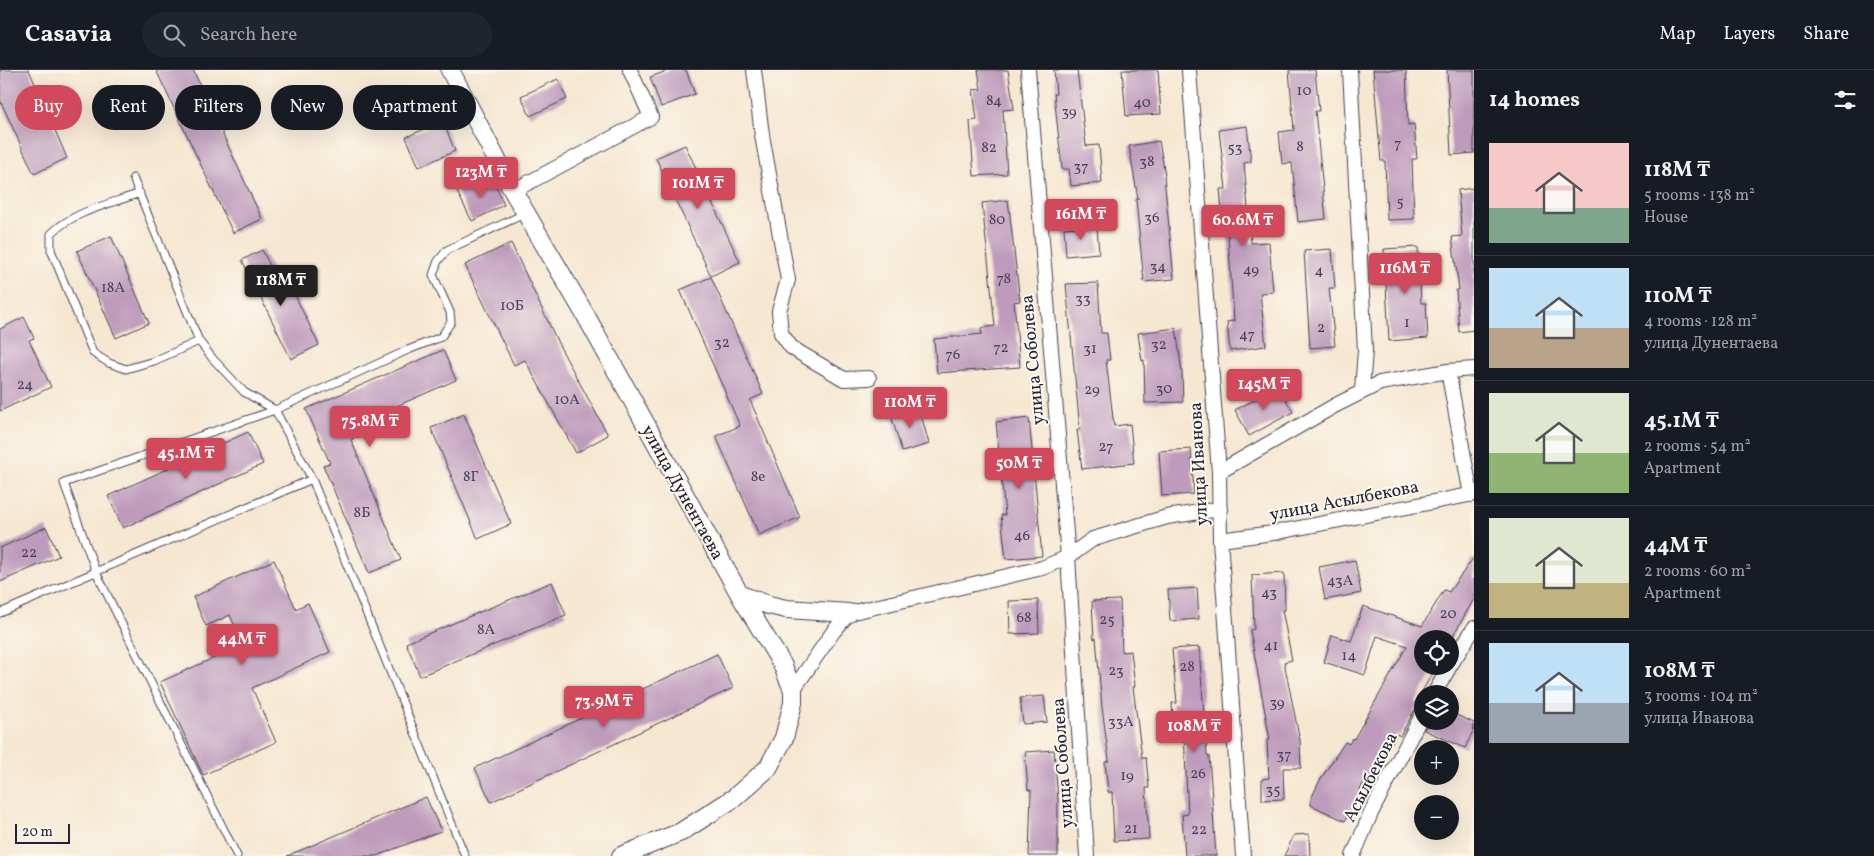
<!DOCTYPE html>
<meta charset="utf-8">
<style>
body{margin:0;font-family:Vollkorn,serif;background:#20242c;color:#f1f3f6;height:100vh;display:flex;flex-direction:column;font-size:19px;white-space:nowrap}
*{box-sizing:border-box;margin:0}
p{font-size:16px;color:#9ea1a6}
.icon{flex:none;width:28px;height:28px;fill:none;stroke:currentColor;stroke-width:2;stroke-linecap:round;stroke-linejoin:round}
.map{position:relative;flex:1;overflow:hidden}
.drawer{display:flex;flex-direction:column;background:#171b24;width:400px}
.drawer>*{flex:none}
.hud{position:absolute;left:15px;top:15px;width:475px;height:45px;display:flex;gap:10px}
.controls{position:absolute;left:1414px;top:560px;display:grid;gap:10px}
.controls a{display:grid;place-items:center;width:45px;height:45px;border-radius:50%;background:#171b24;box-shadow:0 5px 20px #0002;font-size:25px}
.scale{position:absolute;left:15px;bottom:12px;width:55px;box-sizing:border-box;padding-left:5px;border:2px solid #22223b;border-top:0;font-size:14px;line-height:18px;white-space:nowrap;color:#22223b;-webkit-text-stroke:4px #fbf7ec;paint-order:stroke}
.price{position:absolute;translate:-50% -42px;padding:0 11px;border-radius:5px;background:#d1495b;color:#fff;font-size:16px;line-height:32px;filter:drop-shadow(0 1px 2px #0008)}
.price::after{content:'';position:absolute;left:50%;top:30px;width:15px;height:11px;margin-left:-8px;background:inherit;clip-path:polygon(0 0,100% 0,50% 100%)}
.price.current{background:#222;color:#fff}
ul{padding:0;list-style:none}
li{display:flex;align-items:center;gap:15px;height:125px;padding:0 15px}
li+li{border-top:1px solid #363941}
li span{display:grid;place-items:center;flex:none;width:140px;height:100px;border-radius:0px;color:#555}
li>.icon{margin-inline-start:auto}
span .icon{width:60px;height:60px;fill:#fffc;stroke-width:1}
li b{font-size:21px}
h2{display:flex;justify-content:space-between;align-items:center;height:60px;padding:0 15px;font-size:21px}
.chip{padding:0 18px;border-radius:22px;background:#171b24;box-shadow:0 5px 20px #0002;font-size:18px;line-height:45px}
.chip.current{background:#d1495b;color:#fff}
header{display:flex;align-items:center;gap:30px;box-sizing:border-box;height:70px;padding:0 25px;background:#171b24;border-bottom:1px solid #363941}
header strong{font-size:24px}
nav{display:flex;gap:28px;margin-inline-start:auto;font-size:18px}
.search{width:350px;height:45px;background:#20242c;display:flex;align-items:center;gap:12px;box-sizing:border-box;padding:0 18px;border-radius:28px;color:#9ea1a6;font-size:19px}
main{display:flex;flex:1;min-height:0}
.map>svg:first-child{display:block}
.building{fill:#be9bbc}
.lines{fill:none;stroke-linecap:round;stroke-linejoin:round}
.service-casing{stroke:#424052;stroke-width:9}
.minor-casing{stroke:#424052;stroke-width:16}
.tertiary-casing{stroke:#424052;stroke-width:20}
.service{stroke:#fff;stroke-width:7}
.minor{stroke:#fff;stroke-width:14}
.tertiary{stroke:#fff;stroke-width:18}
.labels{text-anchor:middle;stroke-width:4;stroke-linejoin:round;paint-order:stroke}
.number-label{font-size:15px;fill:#49405b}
.street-label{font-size:18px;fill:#22223b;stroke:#fbf7ec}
</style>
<header>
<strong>Casavia</strong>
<div class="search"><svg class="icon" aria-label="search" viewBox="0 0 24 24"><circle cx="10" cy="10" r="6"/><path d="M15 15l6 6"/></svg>Search here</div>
<nav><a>Map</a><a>Layers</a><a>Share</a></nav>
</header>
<main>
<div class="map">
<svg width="1474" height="786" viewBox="0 0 1474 786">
<rect width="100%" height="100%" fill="#fbf7ec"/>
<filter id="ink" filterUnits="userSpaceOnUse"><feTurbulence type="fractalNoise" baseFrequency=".02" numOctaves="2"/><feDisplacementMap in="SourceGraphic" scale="10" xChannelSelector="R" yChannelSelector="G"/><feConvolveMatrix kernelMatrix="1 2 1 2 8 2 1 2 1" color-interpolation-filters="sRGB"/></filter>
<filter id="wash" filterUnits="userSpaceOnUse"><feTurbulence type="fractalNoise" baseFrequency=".0096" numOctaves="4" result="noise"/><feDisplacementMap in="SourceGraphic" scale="20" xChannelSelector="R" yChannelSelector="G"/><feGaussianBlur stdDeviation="1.12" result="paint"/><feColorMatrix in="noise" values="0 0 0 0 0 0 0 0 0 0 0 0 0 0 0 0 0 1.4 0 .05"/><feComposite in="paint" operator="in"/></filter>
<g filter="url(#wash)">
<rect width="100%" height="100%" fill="#f6e7d1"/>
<g id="blocks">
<path class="building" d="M0 0H29L67 88 34 104 0 30Z
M156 0H193L262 149 233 163Z
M670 0H686L695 24 661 37 650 7Z
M978 0H1008L1014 39 1003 40 1007 104 974 106 970 51 977 50 973 20 981 19Z
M1054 0H1077L1086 76 1099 75 1102 113 1071 116 1069 99H1062L1054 24H1056Z
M1122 0H1158L1161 44 1126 46Z
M1289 0H1315L1319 41H1315L1326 149 1298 152 1292 93 1282 94 1279 62 1294 60Z
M1373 0H1406L1408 55 1414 54 1417 89H1412L1414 149 1387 150 1385 91H1381Z
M1447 0H1474V83L1451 85Z
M558 9 567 29 530 46 521 26Z
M443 51 455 81 419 97 406 67Z
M1247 56 1251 92 1244 93 1251 173 1269 172 1273 222 1260 223 1266 276 1230 281 1227 252 1234 251 1227 152 1223 153 1220 119H1226L1219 60Z
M1159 71 1165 105 1164 106 1174 209 1144 212 1136 130 1138 129 1129 76Z
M685 75 740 192 711 206 656 88Z
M492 107 504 135 472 151 457 122Z
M1474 118V260L1459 262 1456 220H1459L1452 167 1462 166 1458 120Z
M1008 130 1020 231 1014 232 1020 297 937 303 934 269 982 264 981 258 995 256 982 133Z
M1097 156 1099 183 1066 186 1064 158Z
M111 166 149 253 116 268 77 181Z
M511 173 559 275 608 365 576 383 525 290 514 295 465 195Z
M1418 177 1421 233H1426L1428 268 1389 271 1384 179Z
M1332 179 1335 218H1329L1335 276 1310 278 1304 181Z
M262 180 285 225 293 221 319 275 291 289 242 190Z
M711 207 763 324 750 330 800 447 759 465 716 366 740 356 680 220Z
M1098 213 1101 263H1107L1110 290H1106L1114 356 1130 354 1134 393 1082 399 1077 360H1080L1066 214Z
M24 247 34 268 29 270 51 317 0 341V259Z
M1176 258 1182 303 1183 332 1145 333 1144 290 1142 291 1138 263Z
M443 280 456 310 349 357 354 368 351 370 401 490 369 503 323 395 330 393 306 339Z
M1279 317 1293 342 1249 366 1235 340Z
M919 337 929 374 902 382 891 345Z
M464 344 511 454 478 469 431 358Z
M1029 348 1042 486 1006 489 1001 445H1005L996 352Z
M248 362 263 394 123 458 108 426Z
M1191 379 1194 424 1162 426 1159 381Z
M46 457 59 486 0 512V478Z
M1474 487V529L1450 571V569H1422V596H1437L1415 633 1418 634 1400 666 1397 664 1365 716 1363 714 1345 751 1311 735V729L1320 710 1345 672 1349 674 1353 668 1354 669 1407 576 1377 566 1365 605 1324 592 1332 565 1351 571 1363 536 1422 556 1444 520 1449 522Z
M274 490 296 539 308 533 330 582 252 618 276 672 203 705 160 612 243 575 230 545 206 556 193 527Z
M1355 490 1361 523 1325 530 1319 497Z
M1284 503 1285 540H1282L1292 590 1284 592 1300 671 1301 698H1283L1284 729 1262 730V709L1269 708 1267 670H1270L1250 560 1254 559 1252 505Z
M552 512 566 545 420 606 406 573Z
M1197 518 1199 549 1170 551 1168 520Z
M1038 530 1039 563 1010 564 1009 531Z
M1120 530 1122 582 1131 581 1135 617H1133L1142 688H1146L1149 718H1146L1149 769 1114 771 1112 722H1108L1105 692 1109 691 1102 637 1096 568 1094 569 1092 531Z
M1199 577 1207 686H1209L1216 786H1185L1182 745 1188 744 1184 665 1174 666 1172 633H1177L1172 579Z
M717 584 733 618 491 732 475 698Z
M1044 626 1047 652 1023 654 1020 628Z
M1450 642 1474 653V659L1465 678 1424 660 1429 651H1450Z
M1054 680 1058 730V786H1029L1031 720H1028L1025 682Z
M426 727 441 761 376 786H287Z
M1309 764 1310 786H1284L1294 765Z"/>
</g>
</g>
<g filter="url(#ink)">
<use href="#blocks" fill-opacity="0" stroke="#424052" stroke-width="1"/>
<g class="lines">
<g class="service-casing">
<path id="service" d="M133 108 199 271 213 289 244 322 275 340 312 409 465 786
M140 123C111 134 73 141 51 164V180L93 283 109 293 126 299 154 291 199 271
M0 543 312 409
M237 786 96 502 64 413 275 340 408 280 441 267 451 252 450 242 433 205 438 191 447 180 526 143"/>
</g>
<g class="minor-casing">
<path id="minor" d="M754 0 762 65 788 210 779 241 781 263 791 277 800 283 844 309 869 308
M1028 0 1068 487 1087 786
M1189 0 1219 402 1220 470 1243 786
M1350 0 1365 280 1362 320
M513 121 651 47 630 0
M1448 301 1471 425
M1219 402 1336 335 1380 313 1448 301 1474 299
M1220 470 1273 463 1474 424
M1450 596 1474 558
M793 620 833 562 849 543 1042 498 1068 487 1093 469 1167 447 1220 439
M1434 624 1450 596
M1353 786 1371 743 1422 645"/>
</g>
<g class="tertiary-casing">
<path id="tertiary" d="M450 0 513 121 586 246 740 525 782 594 793 620V633L784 668 768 698 734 728 681 762 621 786
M740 525 769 535 786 539 849 543"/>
</g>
<use href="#service" class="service"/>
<use href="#minor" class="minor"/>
<use href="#tertiary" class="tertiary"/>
</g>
</g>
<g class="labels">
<g class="number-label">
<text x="1304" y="25">10</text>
<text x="994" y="35">84</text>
<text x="1142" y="37">40</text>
<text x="1069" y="46">39</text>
<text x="1398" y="78">7</text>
<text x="1300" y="81">8</text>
<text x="989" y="82">82</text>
<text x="1235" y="82">53</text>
<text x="1147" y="96">38</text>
<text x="1081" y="101">37</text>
<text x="1400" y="136">5</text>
<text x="1152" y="152">36</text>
<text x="997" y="154">80</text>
<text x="1158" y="201">34</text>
<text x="1251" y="204">49</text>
<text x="1319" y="205">4</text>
<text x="1004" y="213">78</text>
<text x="113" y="222">18А</text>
<text x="1083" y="233">33</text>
<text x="512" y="240">10Б</text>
<text x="1407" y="257">1</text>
<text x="1321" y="262">2</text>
<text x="1247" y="269">47</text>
<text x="722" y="277">32</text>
<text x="1159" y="279">32</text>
<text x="1001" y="282">72</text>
<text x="1090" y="283">31</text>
<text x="953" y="289">76</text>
<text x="25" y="319">24</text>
<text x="1164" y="323">30</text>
<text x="1092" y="324">29</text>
<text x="567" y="334">10А</text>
<text x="1106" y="381">27</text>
<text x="471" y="411">8Г</text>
<text x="758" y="411">8е</text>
<text x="362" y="447">8Б</text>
<text x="1022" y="470">46</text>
<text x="29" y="487">22</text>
<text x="1340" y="515">43А</text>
<text x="1269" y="527">43</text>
<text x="1448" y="548">20</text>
<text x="1024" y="552">68</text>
<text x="1107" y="554">25</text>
<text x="486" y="564">8А</text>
<text x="1271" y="580">41</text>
<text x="1349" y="590">14</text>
<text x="1187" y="601">28</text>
<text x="1116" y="605">23</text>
<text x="1277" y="637">39</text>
<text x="1121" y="656">33А</text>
<text x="1284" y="689">37</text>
<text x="1198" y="708">26</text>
<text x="1127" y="710">19</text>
<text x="1273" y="724">35</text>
<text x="1131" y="763">21</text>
<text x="1199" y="764">22</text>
</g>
<g class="street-label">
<text transform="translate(1032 290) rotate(-95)" y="6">улица Соболева</text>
<text transform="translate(1198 394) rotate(-93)" y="6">улица Иванова</text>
<text transform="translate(683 422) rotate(61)" y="6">улица Дунентаева</text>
<text transform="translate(1344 430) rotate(-11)" y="6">улица Асылбекова</text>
<text transform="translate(1062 693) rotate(-94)" y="6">улица Соболева</text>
<text transform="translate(1370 707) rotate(-63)" y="6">Асылбекова</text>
</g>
</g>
</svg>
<div class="controls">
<a><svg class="icon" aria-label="locate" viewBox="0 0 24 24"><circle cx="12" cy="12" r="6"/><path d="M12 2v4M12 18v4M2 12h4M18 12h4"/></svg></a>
<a><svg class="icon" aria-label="layers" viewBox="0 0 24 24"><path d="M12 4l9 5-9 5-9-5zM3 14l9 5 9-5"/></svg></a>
<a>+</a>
<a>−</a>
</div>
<div class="scale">20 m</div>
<b class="price" style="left:481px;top:129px">123M ₸</b>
<b class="price" style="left:698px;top:140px">101M ₸</b>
<b class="price" style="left:1081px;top:171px">161M ₸</b>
<b class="price" style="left:1243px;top:177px">60.6M ₸</b>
<b class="price" style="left:1405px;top:225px">116M ₸</b>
<b class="price current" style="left:281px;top:237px">118M ₸</b>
<b class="price" style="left:1264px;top:341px">145M ₸</b>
<b class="price" style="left:910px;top:359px">110M ₸</b>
<b class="price" style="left:370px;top:378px">75.8M ₸</b>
<b class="price" style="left:186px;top:410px">45.1M ₸</b>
<b class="price" style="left:1019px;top:420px">50M ₸</b>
<b class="price" style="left:242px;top:596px">44M ₸</b>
<b class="price" style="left:604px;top:658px">73.9M ₸</b>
<b class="price" style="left:1194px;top:683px">108M ₸</b>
<div class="hud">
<a class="chip current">Buy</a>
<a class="chip">Rent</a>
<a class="chip">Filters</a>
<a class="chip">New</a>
<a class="chip">Apartment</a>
</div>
</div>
<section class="drawer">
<h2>14 homes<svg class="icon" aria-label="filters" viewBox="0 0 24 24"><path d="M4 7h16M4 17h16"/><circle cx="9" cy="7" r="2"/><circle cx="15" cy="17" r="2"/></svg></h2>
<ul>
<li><span style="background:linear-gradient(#f6c9c9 65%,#7fa58c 0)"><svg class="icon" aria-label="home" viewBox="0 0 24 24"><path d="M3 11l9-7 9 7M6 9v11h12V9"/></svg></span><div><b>118M ₸</b><p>5 rooms · 138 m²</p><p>House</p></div></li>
<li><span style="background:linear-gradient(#bfe0f5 60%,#b9a48a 0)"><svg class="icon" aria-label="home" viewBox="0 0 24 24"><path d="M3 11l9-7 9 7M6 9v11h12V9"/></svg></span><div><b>110M ₸</b><p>4 rooms · 128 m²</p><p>улица Дунентаева</p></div></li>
<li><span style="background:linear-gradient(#dfe7d0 60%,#8fb573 0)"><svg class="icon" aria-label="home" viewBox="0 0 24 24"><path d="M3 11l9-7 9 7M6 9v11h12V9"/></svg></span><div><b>45.1M ₸</b><p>2 rooms · 54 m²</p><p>Apartment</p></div></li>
<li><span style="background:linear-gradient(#dfe7d0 65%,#c2b280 0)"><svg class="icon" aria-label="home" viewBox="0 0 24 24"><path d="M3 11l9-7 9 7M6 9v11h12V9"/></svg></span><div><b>44M ₸</b><p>2 rooms · 60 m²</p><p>Apartment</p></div></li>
<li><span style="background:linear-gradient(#bfe0f5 60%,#9aa5b1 0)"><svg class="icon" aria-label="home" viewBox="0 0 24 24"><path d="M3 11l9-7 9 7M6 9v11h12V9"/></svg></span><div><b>108M ₸</b><p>3 rooms · 104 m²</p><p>улица Иванова</p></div></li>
</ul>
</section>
</main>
